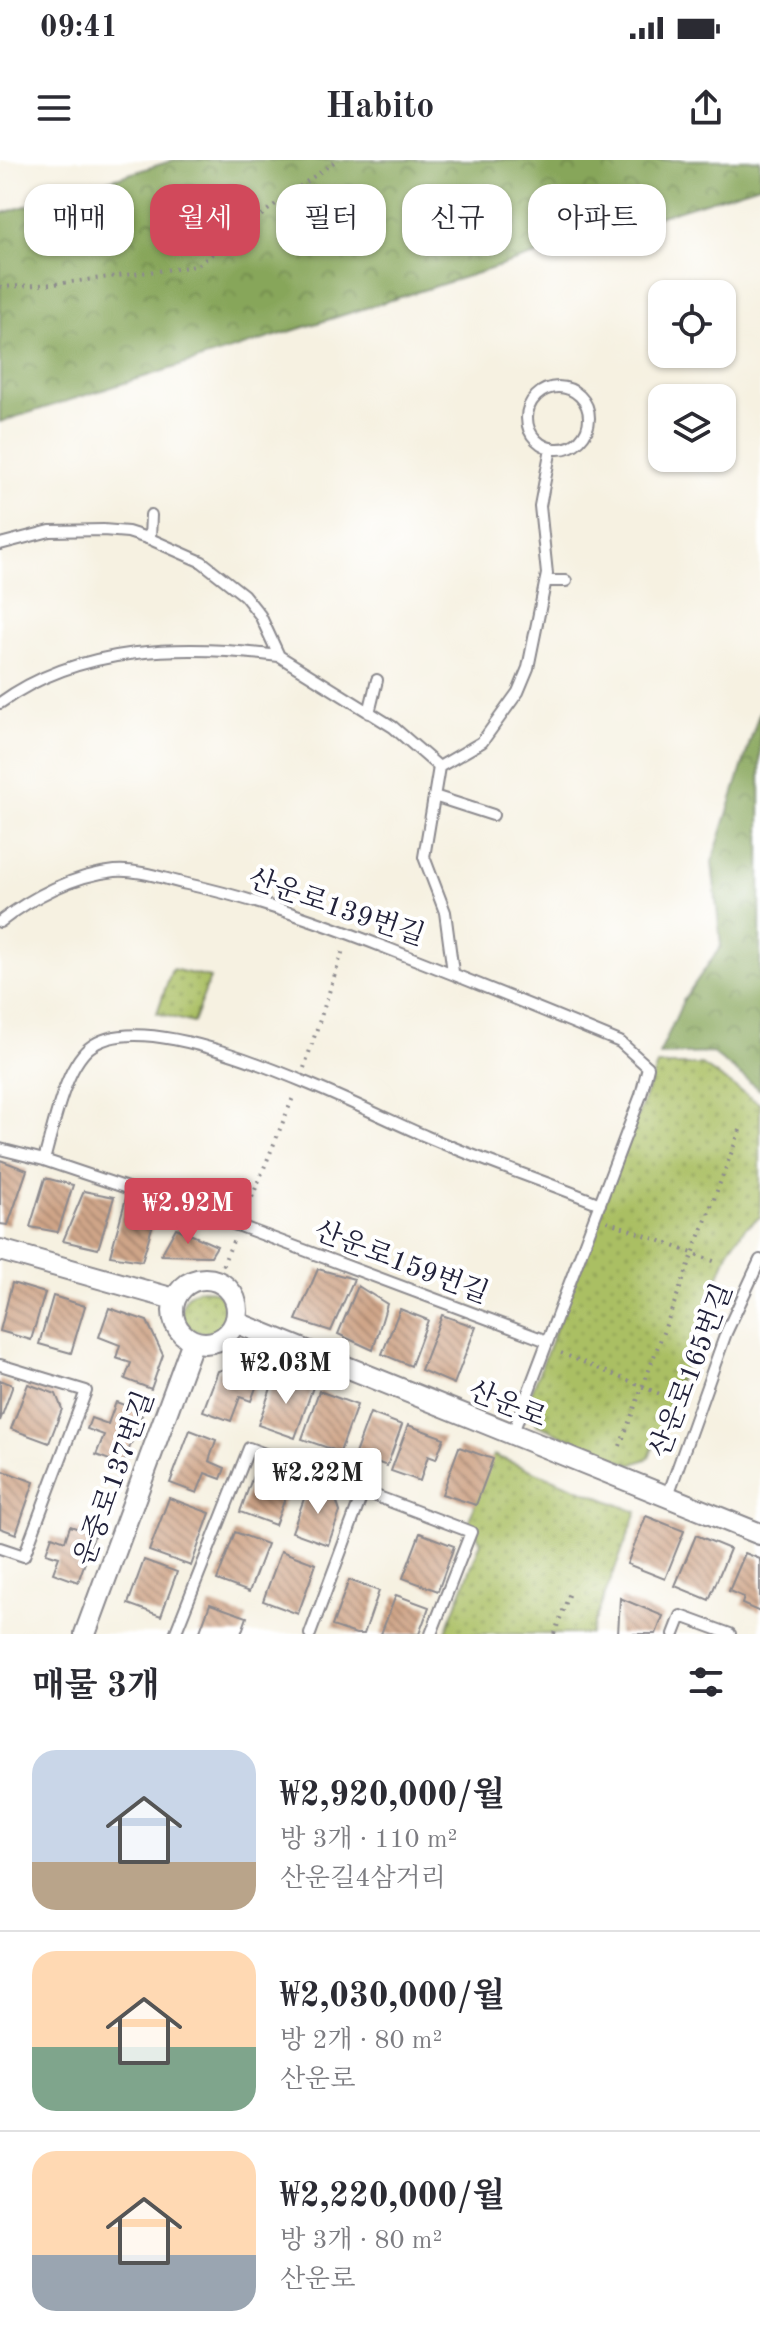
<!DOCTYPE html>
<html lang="ko">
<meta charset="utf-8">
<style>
body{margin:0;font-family:"Old Standard TT","Noto Serif KR",serif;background:#f7f7f7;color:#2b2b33;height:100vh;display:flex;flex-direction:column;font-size:30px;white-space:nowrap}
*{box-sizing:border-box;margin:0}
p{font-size:26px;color:#7c7c81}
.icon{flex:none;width:44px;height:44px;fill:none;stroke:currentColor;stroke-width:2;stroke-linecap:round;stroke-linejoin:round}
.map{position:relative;height:1474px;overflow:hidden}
.details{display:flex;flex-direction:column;background:#fff;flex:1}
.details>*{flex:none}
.banner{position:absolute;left:24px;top:24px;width:712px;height:72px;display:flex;gap:16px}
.tools{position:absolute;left:648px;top:120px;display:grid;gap:16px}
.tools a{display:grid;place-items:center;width:88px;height:88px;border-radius:16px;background:#fff;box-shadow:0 2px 6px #0004;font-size:40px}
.price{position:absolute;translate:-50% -68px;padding:0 18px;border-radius:8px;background:#fff;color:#222;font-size:26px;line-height:52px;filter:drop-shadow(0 2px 4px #0008)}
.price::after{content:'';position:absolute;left:50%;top:48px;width:24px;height:18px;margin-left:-12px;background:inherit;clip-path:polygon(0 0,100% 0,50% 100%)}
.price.current{background:#d1495b;color:#fff}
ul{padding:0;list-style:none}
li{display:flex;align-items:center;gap:24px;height:200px;padding:0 32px}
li+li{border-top:2px solid #e1e1e2}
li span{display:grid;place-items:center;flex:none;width:224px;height:160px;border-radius:24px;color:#555}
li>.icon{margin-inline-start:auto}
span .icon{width:96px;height:96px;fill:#fffc;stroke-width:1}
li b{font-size:34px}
h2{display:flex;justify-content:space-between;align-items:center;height:96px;padding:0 32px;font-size:34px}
.chip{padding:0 28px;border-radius:24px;background:#fff;box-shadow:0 2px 6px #0004;font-size:28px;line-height:72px}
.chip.current{background:#d1495b;color:#fff}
.status{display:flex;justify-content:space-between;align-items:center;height:56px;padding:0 40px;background:#fff;direction:ltr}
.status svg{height:22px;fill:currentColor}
header{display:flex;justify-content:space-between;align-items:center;height:104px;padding:0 32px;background:#fff;font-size:36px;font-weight:700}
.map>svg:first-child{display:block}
.grass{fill:url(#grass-dots);stroke:#667050;stroke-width:2}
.forest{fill:url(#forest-crowns);stroke:#54644a;stroke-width:2}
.building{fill:url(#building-back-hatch)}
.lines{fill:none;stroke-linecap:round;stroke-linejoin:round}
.lane-casing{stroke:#8c8a8e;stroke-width:14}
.street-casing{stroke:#8c8a8e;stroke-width:24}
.path{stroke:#8c8a8e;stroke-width:4;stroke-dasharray:2 6;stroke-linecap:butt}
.lane{stroke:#fff;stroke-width:10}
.street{stroke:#fff;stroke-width:20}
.labels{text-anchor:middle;stroke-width:8;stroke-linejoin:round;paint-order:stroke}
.street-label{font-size:28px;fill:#22223b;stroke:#fff}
</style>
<div class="status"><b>09:41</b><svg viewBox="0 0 49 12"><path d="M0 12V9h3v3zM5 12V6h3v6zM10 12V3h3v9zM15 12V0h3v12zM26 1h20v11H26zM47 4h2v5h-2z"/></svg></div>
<header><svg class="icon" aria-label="menu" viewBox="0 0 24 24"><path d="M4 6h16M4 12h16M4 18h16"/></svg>Habito<svg class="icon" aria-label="share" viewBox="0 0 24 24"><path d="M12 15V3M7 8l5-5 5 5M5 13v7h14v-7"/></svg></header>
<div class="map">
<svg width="760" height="1474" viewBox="0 0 760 1474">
<defs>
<pattern id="grass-dots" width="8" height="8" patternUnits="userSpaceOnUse" patternTransform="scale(2)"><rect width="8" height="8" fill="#aabf64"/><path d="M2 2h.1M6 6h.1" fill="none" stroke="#8a9b54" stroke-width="1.8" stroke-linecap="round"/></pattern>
<pattern id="forest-crowns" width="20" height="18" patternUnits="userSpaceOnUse" patternTransform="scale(2)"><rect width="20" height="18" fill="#87a65a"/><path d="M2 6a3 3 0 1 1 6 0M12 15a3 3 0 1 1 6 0" fill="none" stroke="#6e874c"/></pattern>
<pattern id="building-back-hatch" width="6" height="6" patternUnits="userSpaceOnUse" patternTransform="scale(2)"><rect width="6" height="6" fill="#cfa588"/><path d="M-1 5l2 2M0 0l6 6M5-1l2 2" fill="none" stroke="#a88670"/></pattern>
</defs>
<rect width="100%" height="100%" fill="#fff"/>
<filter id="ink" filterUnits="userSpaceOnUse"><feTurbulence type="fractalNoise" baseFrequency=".0125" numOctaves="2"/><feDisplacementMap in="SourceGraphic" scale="16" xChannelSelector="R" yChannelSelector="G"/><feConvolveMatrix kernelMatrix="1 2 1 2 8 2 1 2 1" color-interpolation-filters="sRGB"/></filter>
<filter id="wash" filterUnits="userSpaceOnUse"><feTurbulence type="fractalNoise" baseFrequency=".006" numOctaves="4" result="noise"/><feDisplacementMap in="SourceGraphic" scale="32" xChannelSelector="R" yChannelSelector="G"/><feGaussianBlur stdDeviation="1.8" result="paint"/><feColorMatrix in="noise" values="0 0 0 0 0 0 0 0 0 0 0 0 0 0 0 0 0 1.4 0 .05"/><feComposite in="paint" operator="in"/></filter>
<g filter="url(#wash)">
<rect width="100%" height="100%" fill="#f6f1e1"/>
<path class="grass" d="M172 809 210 818 193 863 157 853Z
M657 905H702L760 944V1057L745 1068 729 1090 649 1298 631 1305 536 1264 527 1244Z
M182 1151a22 22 0 1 1 44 0a22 22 0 1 1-44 0Z
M493 1295 637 1352 590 1474H445L481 1382 469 1360Z"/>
<path class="forest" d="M174 0H760V25L0 262V54Z
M760 550V930L712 893 659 895 684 839 721 786 712 702Z"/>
<g id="blocks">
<path class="building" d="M0 1000 27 1010 8 1065 0 1064Z
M45 1018 73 1025 58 1072 30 1067Z
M84 1031 114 1037 98 1089 63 1081Z
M126 1038 158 1047 142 1101 110 1096Z
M176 1068 217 1086 211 1096 161 1095Z
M318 1109 354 1119 331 1171 296 1160Z
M12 1123 45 1133 31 1180 0 1171Z
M358 1126 387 1144 373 1190 338 1174Z
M53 1136 85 1146 71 1193 39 1184Z
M109 1148 147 1161 163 1195 151 1229 125 1219 131 1203 116 1198 120 1185 99 1177Z
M400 1149 428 1160 411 1206 382 1194Z
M442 1155 476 1167 454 1224 421 1210Z
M245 1202 263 1209 251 1241 240 1237 231 1261 203 1251 218 1211Z
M276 1214 313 1227 295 1278 258 1265Z
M0 1220 13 1225 0 1261Z
M28 1224 56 1234 62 1249 49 1283 11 1269Z
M319 1231 357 1245 340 1292 302 1279Z
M116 1242 143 1252 123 1305 96 1295 104 1275 87 1269 91 1258 108 1264Z
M370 1253 402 1265 387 1306 355 1294Z
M408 1265 444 1278 436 1299 428 1296 420 1321 391 1311Z
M190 1270 216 1280 209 1301 225 1308 221 1319 205 1313 197 1333 170 1323Z
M459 1287 493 1299 476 1345 442 1334Z
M271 1307 294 1315 275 1365 240 1352 254 1313Z
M1 1310 34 1322 16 1374 0 1368Z
M309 1325 334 1334 340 1352 328 1385 292 1372Z
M169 1338 210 1353 191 1406 149 1391Z
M646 1356 684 1371 665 1419 627 1404Z
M70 1366 95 1374 78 1422 53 1413 59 1397 46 1393 52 1376 65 1381Z
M235 1372 267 1384 249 1432 217 1420Z
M420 1373 454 1386 438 1431 403 1418Z
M696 1375 730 1389 709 1440 675 1426Z
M281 1391 316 1404 298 1454 263 1441Z
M745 1393 760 1399V1452L742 1444 744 1437 729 1431Z
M144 1400 177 1412 161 1456 128 1444Z
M349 1420 379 1431 364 1474H356L332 1466Z
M396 1435 429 1447 419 1474H381Z
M620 1438 663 1456 656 1474H618Z
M210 1444 247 1457 241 1474H199Z"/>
</g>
</g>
<g filter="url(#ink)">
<use href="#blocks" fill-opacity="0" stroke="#8c8a8e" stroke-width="2"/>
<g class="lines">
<g class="lane-casing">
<path id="lane" d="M527 258a31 31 0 1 1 62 0a31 31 0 1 1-62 0Z
M150 379 151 355
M0 384 50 371 103 370 128 372 150 379 202 402 244 435 260 455 279 496 393 567 439 607
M546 421H566
M0 543C80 485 185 484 279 496
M369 553 377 520
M434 636 493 655
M0 762C32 737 74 715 115 711 137 709 165 719 187 724 256 739 323 763 389 789 466 819 543 850 620 882L648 907 641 935 512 1275
M453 812 445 752 424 697 439 607 482 582 518 532 528 508 547 414 540 346 551 288
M0 989 44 1000 240 1066 547 1181
M44 1000C53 969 64 909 89 888 150 837 365 951 430 978 486 1002 544 1021 600 1044
M0 1205 86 1231 24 1396 0 1388
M667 1338 726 1173 760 1100
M175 1474 249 1288 471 1372 431 1474
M310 1474 363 1332
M674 1474 681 1456 730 1474"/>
</g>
<g class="street-casing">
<path id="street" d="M0 1090 174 1139
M173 1151a32 32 0 1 1 64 0a32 32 0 1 1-64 0Z
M235 1162 760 1374
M85 1474 193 1181"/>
</g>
<path class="path" d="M0 127 55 124 197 106 282 39 337 0
M304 908 344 787
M246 1052 294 935
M607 1061 716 1102
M216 1120 234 1079
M561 1193 665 1236
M620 1286 742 965
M554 1474 571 1430"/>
<use href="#lane" class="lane"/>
<use href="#street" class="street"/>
</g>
</g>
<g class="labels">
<g class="street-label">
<text transform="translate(337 746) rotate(19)" y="10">산운로139번길</text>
<text transform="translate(402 1101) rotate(21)" y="10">산운로159번길</text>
<text transform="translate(690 1210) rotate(-69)" y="10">산운로165번길</text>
<text transform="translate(508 1243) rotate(22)" y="10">산운로</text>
<text transform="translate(113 1318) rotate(-70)" y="10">운중로137번길</text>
</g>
</g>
</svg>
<div class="tools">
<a><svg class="icon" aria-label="locate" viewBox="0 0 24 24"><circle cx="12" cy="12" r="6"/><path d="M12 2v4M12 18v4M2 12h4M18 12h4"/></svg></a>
<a><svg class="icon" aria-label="layers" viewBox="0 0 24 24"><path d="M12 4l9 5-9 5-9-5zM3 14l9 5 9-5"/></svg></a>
</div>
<b class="price current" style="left:188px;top:1086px">₩2.92M</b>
<b class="price" style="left:286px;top:1246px">₩2.03M</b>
<b class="price" style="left:318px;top:1356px">₩2.22M</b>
<div class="banner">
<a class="chip">매매</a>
<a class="chip current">월세</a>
<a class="chip">필터</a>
<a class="chip">신규</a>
<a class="chip">아파트</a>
</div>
</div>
<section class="details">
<h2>매물 3개<svg class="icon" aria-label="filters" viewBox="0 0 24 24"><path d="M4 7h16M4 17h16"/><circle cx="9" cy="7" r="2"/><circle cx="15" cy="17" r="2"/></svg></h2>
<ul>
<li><span style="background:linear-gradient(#c9d6e8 70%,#b9a48a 0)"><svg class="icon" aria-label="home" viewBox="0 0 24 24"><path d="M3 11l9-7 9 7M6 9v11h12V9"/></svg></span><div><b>₩2,920,000/월</b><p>방 3개 · 110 m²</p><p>산운길4삼거리</p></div></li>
<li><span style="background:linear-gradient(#ffd9b3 60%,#7fa58c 0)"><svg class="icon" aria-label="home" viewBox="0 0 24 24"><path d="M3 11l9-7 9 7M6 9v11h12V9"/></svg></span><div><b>₩2,030,000/월</b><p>방 2개 · 80 m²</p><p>산운로</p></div></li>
<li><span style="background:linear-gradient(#ffd9b3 65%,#9aa5b1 0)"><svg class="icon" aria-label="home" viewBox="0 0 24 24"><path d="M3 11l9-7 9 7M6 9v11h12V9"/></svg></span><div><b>₩2,220,000/월</b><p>방 3개 · 80 m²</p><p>산운로</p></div></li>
</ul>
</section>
